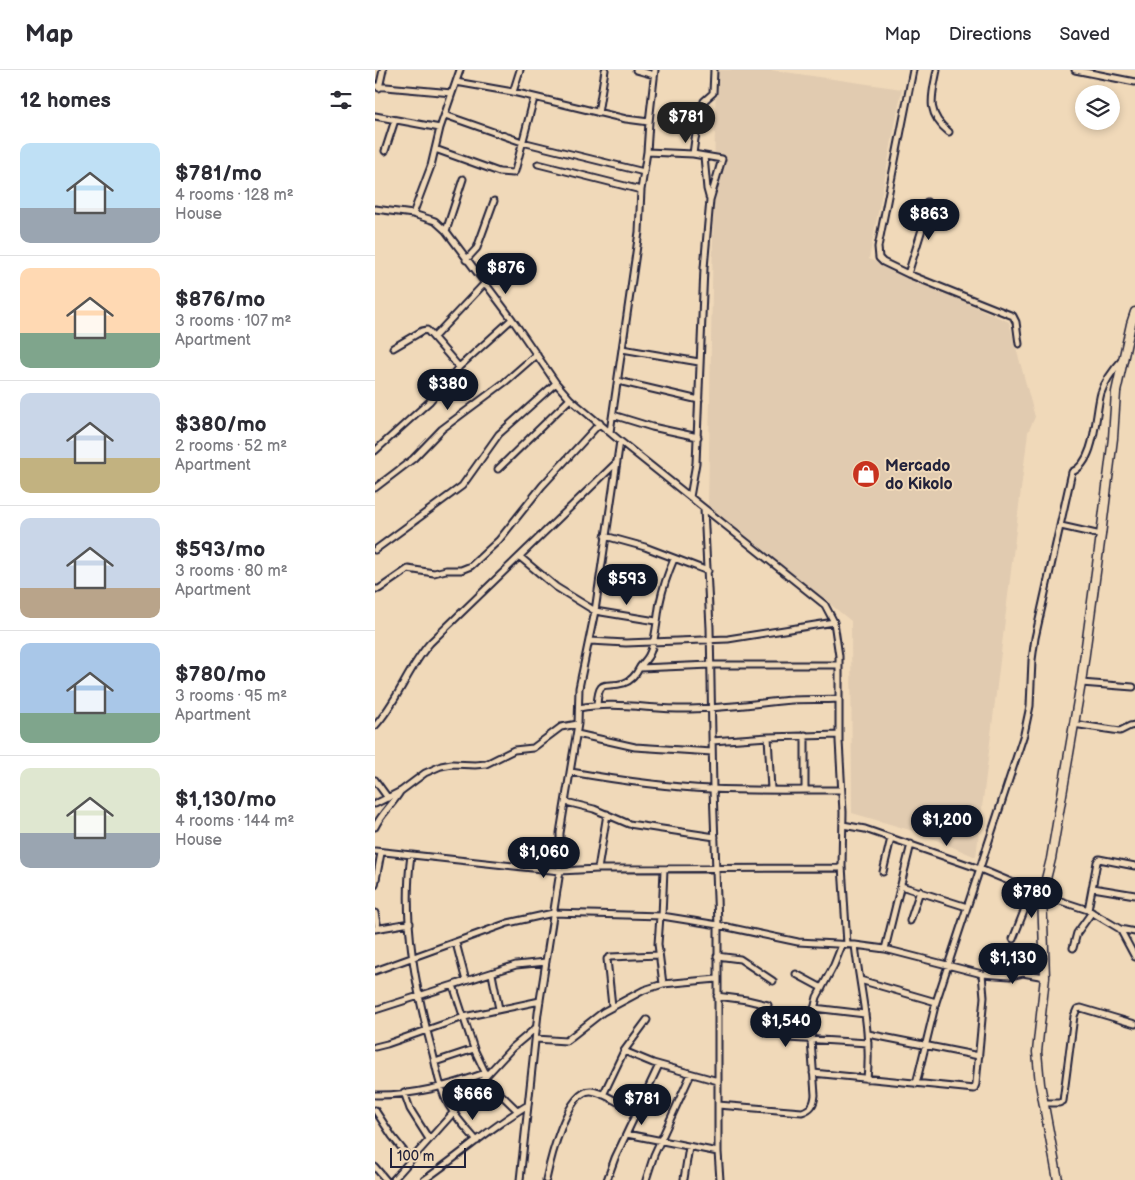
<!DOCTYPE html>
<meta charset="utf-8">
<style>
body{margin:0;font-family:"Balsamiq Sans",sans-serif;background:#f7f7f7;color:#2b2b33;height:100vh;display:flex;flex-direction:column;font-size:19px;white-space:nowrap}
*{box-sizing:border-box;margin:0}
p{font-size:16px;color:#7c7c81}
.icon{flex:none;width:28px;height:28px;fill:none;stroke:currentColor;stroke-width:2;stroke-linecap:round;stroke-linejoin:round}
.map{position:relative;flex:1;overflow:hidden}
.panel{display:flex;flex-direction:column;background:#fff;width:375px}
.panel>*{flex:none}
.tools{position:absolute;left:700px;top:15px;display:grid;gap:10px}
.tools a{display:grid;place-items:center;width:45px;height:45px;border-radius:50%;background:#fff;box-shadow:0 2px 8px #0003;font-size:25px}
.scale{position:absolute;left:15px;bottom:12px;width:76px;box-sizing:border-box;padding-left:5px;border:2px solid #22223b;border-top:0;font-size:14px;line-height:18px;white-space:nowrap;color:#22223b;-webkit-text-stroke:4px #f0d9b9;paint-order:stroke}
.price{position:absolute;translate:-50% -42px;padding:0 11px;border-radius:18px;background:#111827;color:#fff;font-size:16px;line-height:32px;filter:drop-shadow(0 1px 2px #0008)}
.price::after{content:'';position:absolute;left:50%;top:30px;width:15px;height:11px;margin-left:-8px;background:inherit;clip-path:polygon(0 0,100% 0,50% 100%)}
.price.on{background:#222;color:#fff}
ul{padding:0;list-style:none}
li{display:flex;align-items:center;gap:15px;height:125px;padding:0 20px}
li+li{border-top:1px solid #e1e1e2}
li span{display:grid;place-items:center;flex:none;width:140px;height:100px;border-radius:10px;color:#555}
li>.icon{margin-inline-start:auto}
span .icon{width:60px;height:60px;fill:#fffc;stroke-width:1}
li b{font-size:21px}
h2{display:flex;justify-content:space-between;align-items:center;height:60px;padding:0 20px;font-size:21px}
header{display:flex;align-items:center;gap:30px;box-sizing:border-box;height:70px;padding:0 25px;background:#fff;border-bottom:1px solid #e1e1e2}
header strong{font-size:24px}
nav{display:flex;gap:28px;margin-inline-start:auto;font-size:18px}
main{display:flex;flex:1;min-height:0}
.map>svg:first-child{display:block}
.built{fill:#e1cbb0}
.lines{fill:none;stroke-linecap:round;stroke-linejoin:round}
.street-casing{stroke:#22223b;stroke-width:9}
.secondary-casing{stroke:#22223b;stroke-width:11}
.street{stroke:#f0d9b9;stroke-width:5}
.secondary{stroke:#f0d9b9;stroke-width:8}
.labels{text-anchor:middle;stroke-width:4;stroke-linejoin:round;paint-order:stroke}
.poi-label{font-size:16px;font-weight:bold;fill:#22223b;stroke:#f0d9b9;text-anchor:start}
</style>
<header>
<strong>Map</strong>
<nav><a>Map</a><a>Directions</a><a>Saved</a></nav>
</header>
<main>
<section class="panel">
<h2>12 homes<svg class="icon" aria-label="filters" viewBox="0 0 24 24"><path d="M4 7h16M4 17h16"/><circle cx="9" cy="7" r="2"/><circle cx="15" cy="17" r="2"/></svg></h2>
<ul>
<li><span style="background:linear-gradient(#bfe0f5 65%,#9aa5b1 0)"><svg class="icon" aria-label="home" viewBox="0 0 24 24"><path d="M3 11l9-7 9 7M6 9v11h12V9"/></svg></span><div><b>$781/mo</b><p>4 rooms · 128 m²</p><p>House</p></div></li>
<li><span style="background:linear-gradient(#ffd9b3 65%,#7fa58c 0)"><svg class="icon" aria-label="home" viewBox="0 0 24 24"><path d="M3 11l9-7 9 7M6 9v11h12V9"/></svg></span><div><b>$876/mo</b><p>3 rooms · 107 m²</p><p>Apartment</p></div></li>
<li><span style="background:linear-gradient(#c9d6e8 65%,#c2b280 0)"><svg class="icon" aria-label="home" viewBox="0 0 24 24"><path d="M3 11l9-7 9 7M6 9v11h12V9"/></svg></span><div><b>$380/mo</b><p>2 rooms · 52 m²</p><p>Apartment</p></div></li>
<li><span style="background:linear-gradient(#c9d6e8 70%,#b9a48a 0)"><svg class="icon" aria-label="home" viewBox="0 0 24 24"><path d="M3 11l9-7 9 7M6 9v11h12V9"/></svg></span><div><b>$593/mo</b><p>3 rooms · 80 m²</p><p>Apartment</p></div></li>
<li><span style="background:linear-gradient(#a9c7e8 70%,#7fa58c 0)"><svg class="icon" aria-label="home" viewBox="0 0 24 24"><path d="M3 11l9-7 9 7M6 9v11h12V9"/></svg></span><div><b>$780/mo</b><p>3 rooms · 95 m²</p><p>Apartment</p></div></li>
<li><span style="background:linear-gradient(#dfe7d0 65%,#9aa5b1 0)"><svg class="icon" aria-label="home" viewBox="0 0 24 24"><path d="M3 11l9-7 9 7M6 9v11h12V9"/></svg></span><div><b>$1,130/mo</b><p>4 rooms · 144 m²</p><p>House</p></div></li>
</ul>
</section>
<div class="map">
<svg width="760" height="1110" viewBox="0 0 760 1110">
<rect width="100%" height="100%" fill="#f0d9b9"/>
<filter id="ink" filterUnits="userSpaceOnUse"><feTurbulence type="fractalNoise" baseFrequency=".02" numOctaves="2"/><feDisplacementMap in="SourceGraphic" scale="10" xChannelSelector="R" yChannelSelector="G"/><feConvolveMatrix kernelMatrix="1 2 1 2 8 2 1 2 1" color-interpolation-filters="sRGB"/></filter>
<g filter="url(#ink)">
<path class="built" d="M341 0H396L527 19 494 189 634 252 660 347 653 362 601 787 542 762 477 743 476 551 333 435Z"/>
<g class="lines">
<g class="street-casing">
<path id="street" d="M261 0 279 5
M538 0 503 177 504 188 508 192 533 204 638 246 641 252 644 274
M562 0C557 26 550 43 574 62
M700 0 760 12
M81 12 138 22 251 49 274 52
M0 16 77 23
M4 18 8 0
M138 22 145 0
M223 43 230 0
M70 45 147 72 269 102
M0 46 65 58
M60 79 124 102 138 103 140 101 159 28
M10 81 20 50
M272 82 318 84 347 89 335 130 329 198 321 393 315 427
M318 84 320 69 329 31 338 23 339 0
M329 86 332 119 335 130
M163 94 266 120
M0 139 38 144 54 149 60 151 71 161 137 249 181 313 195 329 245 371 450 535 459 552 464 586V671L468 742 467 796 472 874
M38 144 56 96 65 58 85 0
M71 161 88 109
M91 190 102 178 119 131
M533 204 548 156 552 132
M59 267 109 214
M18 278 47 261 52 260 84 297
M247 279 324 292
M243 311 324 330
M238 345 277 357 323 367
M235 362 264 162 266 120 272 82 274 52 280 0
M0 381 54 332 84 297 137 249
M123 399 195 329
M0 418 38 389 67 359 130 312 162 284
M329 439 335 558 338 719 343 855V1082L345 1110
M686 456 726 465
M230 466 270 477 333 501
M0 480 87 416 124 364 181 313
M145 487 181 517 220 541 281 551
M0 519H4L33 499 59 503 71 500H86L96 496 124 470 167 416 225 353
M215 571 251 573 353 569 459 552
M265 598 336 595H463
M706 613 758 617
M222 635C224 606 231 619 249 613 256 611 262 603 265 597 268 593 272 589 274 585 281 572 282 547 285 532 288 517 293 503 299 489
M204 638C241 631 277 640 315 639 349 638 383 633 417 630 433 629 448 630 463 629
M698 654 745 661 755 656 760 655
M0 656C23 631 33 598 55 573L241 393
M202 664 260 677 337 682
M393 667 396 719
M337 671 393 667 464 665
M196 702C242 710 289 717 336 719 379 721 423 720 466 720
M0 710 13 728
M430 720V665
M191 732 219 739 254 754 340 767
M0 734 26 721 50 703 66 696 77 694 100 695 111 694 139 680 158 678 186 657 203 654
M468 755 490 759 605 799 667 825 713 840 745 859 760 862
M0 757C6 744 18 734 25 722
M0 781 185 801 223 799 464 798 467 796
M36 785C27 850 41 921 58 984 62 1000 64 1017 72 1032 79 1046 91 1058 102 1071
M223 799 232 744
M508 802 516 768
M0 815 6 783
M526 816 592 837
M718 818 760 825
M713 840 722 792 724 789 760 796
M0 843 3 858
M285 846 283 874 288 914
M287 846 289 799
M535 851 545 821
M0 859 35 853
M745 859 760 887
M638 869 657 821
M81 873 91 911
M480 875C485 920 497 963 492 1009
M698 878 702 863 717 842
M510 879 536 774
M342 886 365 889 398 911
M0 901 133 853 178 843 287 846 343 855 423 872 480 875 510 879 607 904 609 927 601 1014 599 1019 438 1003
M117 904 124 939
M421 904 447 918
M607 904 635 906 648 903 670 907
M485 910 561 932
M78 915 99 979 111 1004
M342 926 372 930 393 935
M237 936 232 889 235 887 284 885
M439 938 490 944
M0 940 141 895 171 892
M272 950 249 981 278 993 343 1011
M409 960V965L413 968 493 973
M493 964 604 986
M161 969 191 971 228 942 269 920 288 914 342 909
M0 977 12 974 89 947 165 931
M60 992 99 979
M109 1008 143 1041
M541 1014 561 932 649 664 655 636 657 590 660 568 697 402C721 392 720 344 726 323 730 311 739 299 747 290
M29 1022 35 1039 54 1069
M0 1025C35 1026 78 1015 110 1003
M228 1025 249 981
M668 1033H684L688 1031 699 946 702 939 706 938 760 954
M343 1035 427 1042C436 1039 439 1035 440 1025L436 970 437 948 442 927 459 895 467 875
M0 1040 17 1066 36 1090
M252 1064 343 1082
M0 1097 11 1110
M309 1109 314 1077
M18 1110 112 1005 137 978 162 957
M49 1110C84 1086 116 1057 153 1035
M145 1110 163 943 185 801V763L203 654 204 618 220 541 245 371
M171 1110C175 1091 192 1020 216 1021 229 1022 250 1037 262 1043
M232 1110 240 1088 284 995
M271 1110 279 1085 316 1004"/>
</g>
<g class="secondary-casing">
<path id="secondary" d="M683 1110 665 1014 662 982 670 907 667 825 676 789 706 613 726 465 738 368 741 322 756 254 760 242"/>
</g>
<use href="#street" class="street"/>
<use href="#secondary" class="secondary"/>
</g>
</g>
<defs>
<g id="shop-disc" transform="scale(1.4375)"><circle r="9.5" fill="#c8321e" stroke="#f0d9b9"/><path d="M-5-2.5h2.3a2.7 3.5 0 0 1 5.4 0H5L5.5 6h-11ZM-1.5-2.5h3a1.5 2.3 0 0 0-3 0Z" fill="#fff"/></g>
</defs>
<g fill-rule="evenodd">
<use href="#shop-disc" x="491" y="404"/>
</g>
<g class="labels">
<g class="poi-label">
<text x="510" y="401">Mercado<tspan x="510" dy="18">do Kikolo</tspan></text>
</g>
</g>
</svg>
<div class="tools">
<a><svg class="icon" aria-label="layers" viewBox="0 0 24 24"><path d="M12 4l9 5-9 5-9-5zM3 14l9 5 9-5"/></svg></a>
</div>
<div class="scale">100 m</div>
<b class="price on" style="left:311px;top:74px">$781</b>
<b class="price" style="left:554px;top:171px">$863</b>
<b class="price" style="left:131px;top:225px">$876</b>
<b class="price" style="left:73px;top:341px">$380</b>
<b class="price" style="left:252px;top:536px">$593</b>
<b class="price" style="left:572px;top:777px">$1,200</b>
<b class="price" style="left:169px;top:809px">$1,060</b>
<b class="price" style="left:657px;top:849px">$780</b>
<b class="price" style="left:638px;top:915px">$1,130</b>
<b class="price" style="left:411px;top:978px">$1,540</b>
<b class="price" style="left:98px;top:1051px">$666</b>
<b class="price" style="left:267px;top:1056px">$781</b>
</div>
</main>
